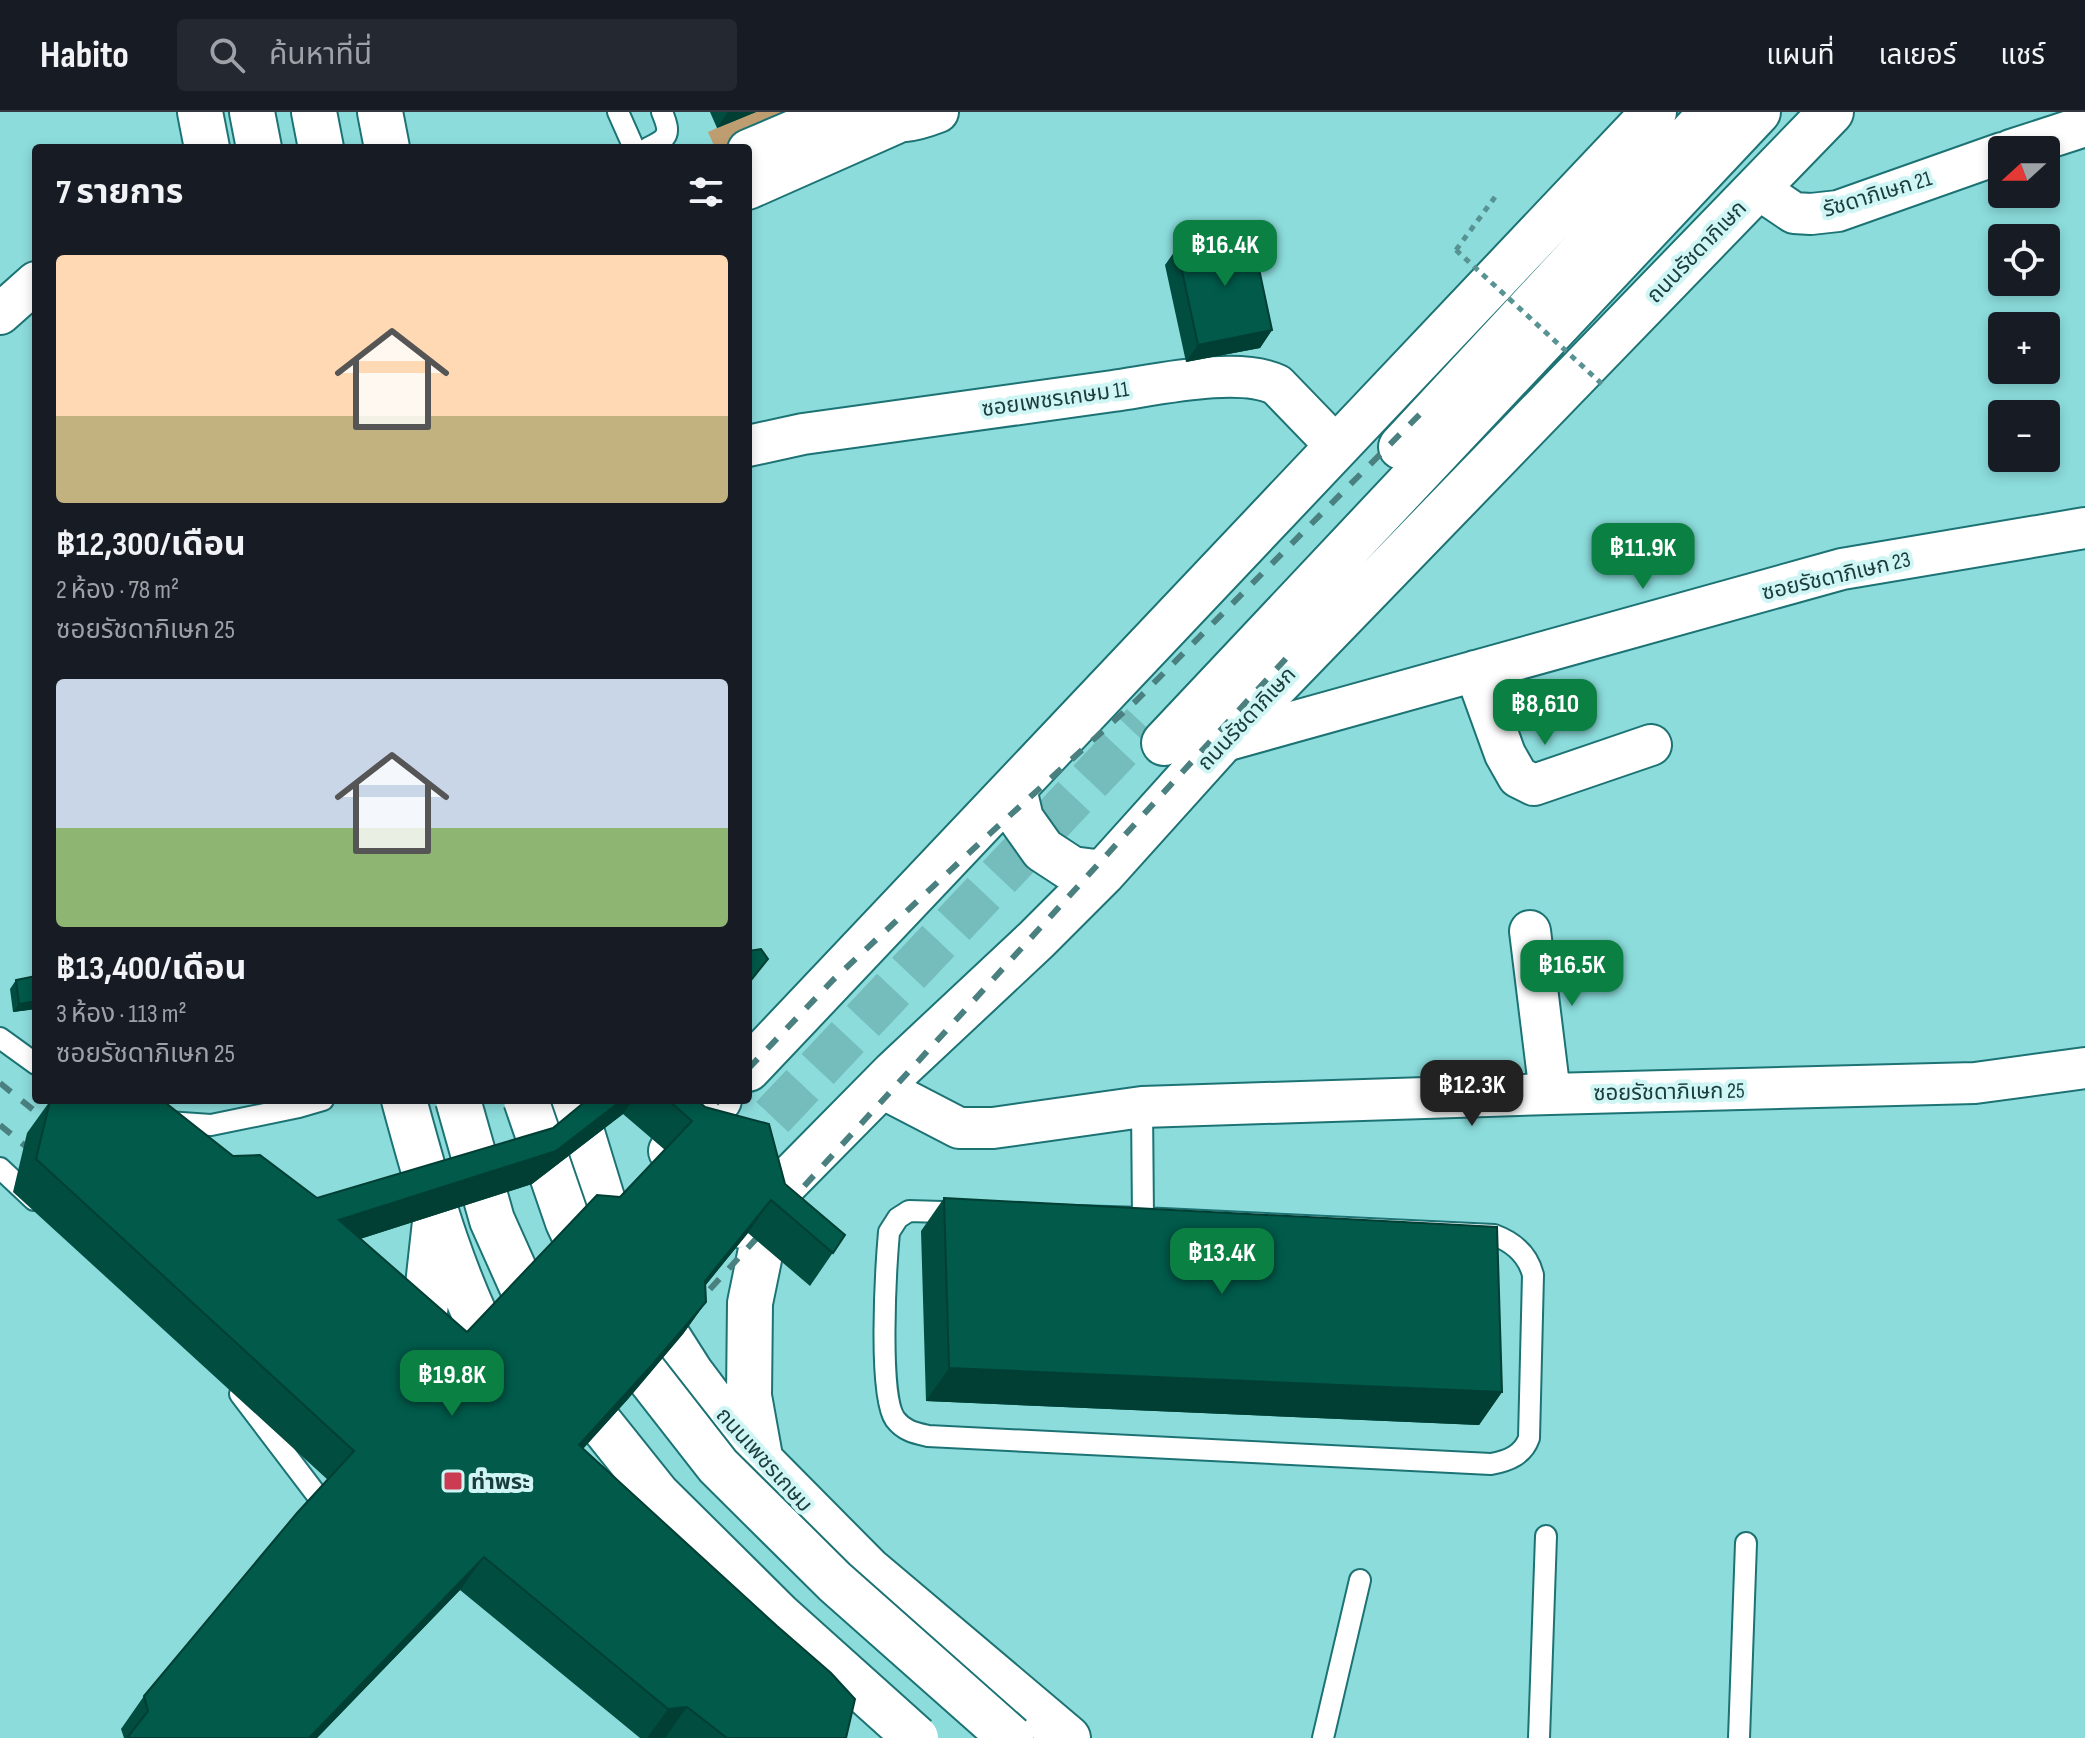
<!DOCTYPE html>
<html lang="th">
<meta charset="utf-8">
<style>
body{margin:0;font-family:"Sofia Sans Condensed","Noto Sans Thai",sans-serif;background:#242831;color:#f1f3f6;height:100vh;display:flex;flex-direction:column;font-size:30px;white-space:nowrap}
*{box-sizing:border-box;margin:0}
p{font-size:26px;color:#9ea1a6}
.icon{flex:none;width:44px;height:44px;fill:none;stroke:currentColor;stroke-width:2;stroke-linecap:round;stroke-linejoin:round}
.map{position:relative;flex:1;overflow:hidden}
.side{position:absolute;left:32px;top:32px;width:720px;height:960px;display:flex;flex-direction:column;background:#171b24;border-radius:8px;box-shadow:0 4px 12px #0003}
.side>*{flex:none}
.needle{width:52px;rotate:249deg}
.tools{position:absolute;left:1988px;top:24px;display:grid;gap:16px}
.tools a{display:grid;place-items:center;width:72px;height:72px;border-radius:8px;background:#171b24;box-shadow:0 4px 12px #0003;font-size:40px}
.price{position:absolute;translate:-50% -68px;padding:0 18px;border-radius:16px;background:#0b8043;color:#fff;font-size:26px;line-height:52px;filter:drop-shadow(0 2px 4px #0008)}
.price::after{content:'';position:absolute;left:50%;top:48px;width:24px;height:18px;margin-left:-12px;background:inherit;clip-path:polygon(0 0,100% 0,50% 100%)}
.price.selected{background:#222;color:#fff}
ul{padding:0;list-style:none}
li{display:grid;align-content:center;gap:16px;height:424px;padding:0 24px}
li span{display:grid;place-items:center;height:248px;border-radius:8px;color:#555}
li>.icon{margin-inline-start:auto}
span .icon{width:144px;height:144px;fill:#fffc;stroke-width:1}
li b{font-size:34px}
h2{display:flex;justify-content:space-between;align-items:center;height:96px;padding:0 24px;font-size:34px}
header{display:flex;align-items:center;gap:48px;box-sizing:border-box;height:112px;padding:0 40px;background:#171b24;border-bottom:2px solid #363941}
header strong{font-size:38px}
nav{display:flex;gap:44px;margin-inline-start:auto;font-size:28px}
.search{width:560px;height:72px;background:#242831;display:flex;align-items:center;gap:20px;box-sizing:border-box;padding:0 28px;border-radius:8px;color:#9ea1a6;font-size:30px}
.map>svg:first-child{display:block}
.green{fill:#be9e70}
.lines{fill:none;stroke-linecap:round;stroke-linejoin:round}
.primary-tunnel{stroke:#75bcbc;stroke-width:44;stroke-dasharray:44 22;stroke-linecap:butt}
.service-casing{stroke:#1d7374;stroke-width:24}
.minor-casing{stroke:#1d7374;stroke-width:44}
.primary-casing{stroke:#1d7374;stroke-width:48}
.path{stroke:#589393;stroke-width:5;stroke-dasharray:6 6;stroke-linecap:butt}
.service{stroke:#fff;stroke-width:20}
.minor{stroke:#fff;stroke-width:40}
.primary{stroke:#fff;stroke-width:44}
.rail{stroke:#4a8080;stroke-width:6;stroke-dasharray:14 14;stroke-linecap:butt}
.primary-bridge-casing{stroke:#1d7374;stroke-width:48;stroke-linecap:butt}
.path-bridge{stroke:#589393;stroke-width:5;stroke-dasharray:6 6;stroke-linecap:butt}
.primary-bridge{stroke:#fff;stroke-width:44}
.wall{fill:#014d40;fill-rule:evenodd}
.shaded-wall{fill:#013f34}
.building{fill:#015a4a;stroke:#013f34;stroke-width:2}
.poi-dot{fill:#cb3b52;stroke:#cff5f4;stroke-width:3}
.labels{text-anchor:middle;stroke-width:8;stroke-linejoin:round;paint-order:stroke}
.street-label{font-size:22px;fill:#1a3c3c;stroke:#cff5f4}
.poi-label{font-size:22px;font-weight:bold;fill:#1a3c3c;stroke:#cff5f4;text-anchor:start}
</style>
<header>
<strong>Habito</strong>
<div class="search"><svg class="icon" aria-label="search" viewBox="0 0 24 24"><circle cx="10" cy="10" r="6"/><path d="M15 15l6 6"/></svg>ค้นหาที่นี่</div>
<nav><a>แผนที่</a><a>เลเยอร์</a><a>แชร์</a></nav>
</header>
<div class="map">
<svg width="2085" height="1626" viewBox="0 0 2085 1626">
<rect width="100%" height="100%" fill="#8cdcdc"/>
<path class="green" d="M753 0H808L724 36H715L708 20Z"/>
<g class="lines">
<path class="primary-tunnel" d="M727 1053 1143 612"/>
<g class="service-casing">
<path id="service" d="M618 0 634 36
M648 36C669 26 671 22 662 0
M0 926 36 952
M1142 995 1143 1106
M167 1010 211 1013 299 995 323 988
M0 1056 34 1088
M909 1099 1143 1106 1494 1123C1513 1130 1528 1143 1533 1163L1529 1326C1523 1343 1508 1349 1491 1352L928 1324C915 1321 904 1319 895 1307 878 1283 886 1154 889 1120L898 1106Z
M240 1282 332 1403
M1323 1626 1360 1468
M1539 1626 1546 1424
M1739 1626 1746 1431"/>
</g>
<g class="minor-casing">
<path id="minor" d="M872 3C898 13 912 10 938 0
M748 38 837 0
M2011 38 2085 14
M1757 76 1794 101 1811 102 1838 99 2002 41
M748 77 897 11
M0 202 36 170
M748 334 803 322C906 308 1010 293 1113 279 1156 273 1239 254 1277 273L1337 335
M1475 559 1505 642 1518 665 1534 673 1651 633
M1221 630 1842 457 2085 416
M1530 819 1550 982
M880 975 959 1016H993L1142 995 1550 982 1975 971 2085 956"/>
</g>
<g class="primary-casing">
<path id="primary" d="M200 0 207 36
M252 0 259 36
M314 0 321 36
M380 0 387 36
M1401 335 1712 0
M1164 631 1758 0
M1014 677 1021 707 1043 738 1072 757 1103 761
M748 957 1654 0
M404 988C430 1084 455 1175 505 1263
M572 988 609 1109 656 1206 691 1261 721 1301 760 1348 868 1457 1068 1626
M671 1039 719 988
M743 1114 894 961 1036 828 1103 761 1221 630 1831 0
M420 1245 435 1110
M760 1345 749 1284 750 1191 772 1084"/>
</g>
<path class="path" d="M1456 138 1495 85"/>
<use href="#service" class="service"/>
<use href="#minor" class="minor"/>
<use href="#primary" class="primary"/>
<path class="rail" d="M748 957 833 868 985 726 1136 589 1428 294
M0 971 57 1017
M697 1012 719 988
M0 1013 40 1046
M691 1198 1292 540"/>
<g class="primary-bridge-casing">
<path id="primary-bridge" d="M458 988 492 1108 526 1184 573 1277 657 1382 779 1503 916 1626
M526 988 568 1110 629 1240 718 1354 835 1470 1011 1626"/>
</g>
<path class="path-bridge" d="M1456 138 1603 273"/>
<use href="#primary-bridge" class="primary-bridge"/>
</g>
<path class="wall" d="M710 0H756L717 16Z
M1177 136 1272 218 1260 236 1186 250 1165 153Z
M36 864V897L13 900 10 877 16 868Z
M587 988H697L785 1072 845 1123 810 1174 748 1121 705 1174 706 1190 683 1222 628 1287 583 1337 846 1626H640L460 1478 317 1626H124L121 1617 144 1584 328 1368 13 1080 27 1021 50 989 233 1044 317 1086 553 1016ZM623 1002 665 1038 620 1085 467 1220 360 1127 532 1072Z
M944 1086 1502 1280 1479 1313 926 1289 921 1119Z"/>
<path class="shaded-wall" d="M728 0H756L717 16Z
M1272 218 1260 236 1186 250 1198 233Z
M36 889V897L13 900 19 892Z
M622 988H633L623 1002 532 1072 316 1141 339 1108Z
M771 1088 748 1121 682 1202 705 1169Z
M706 1190 683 1222 628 1287 556 1366 579 1333Z
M949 1256 1502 1280 1479 1313 926 1289Z
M484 1445 460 1478 317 1626H309Z
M687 1595 665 1626H647L668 1597Z"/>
<path class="building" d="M1251 119 1272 218 1198 233 1177 136Z
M761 837 768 847 748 872V839Z
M36 864V889L19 892 16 868Z
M53 988H162L233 1044 260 1043 317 1086 553 1016 587 988H622L556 1039 339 1108 467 1220 597 1083 620 1085 692 1009 668 988H697L705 995 769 1012 785 1072 845 1123 833 1141 771 1088 705 1169 706 1190 651 1254 579 1333 777 1514 831 1561 855 1587 846 1626H727L687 1595 668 1597 484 1445 309 1626H127L148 1599 144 1584 297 1401 354 1339 36 1047 50 989Z
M944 1086 1497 1115 1502 1280 949 1256Z"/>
<rect class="poi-dot" x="443" y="1359" width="20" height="20" rx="4"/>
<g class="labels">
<g class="street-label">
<text transform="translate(1877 81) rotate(-17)" y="8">รัชดาภิเษก 21</text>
<text transform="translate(1696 139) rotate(-46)" y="8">ถนนรัชดาภิเษก</text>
<text transform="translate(1055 286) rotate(-8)" y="8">ซอยเพชรเกษม 11</text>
<text transform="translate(1836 463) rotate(-13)" y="8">ซอยรัชดาภิเษก 23</text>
<text transform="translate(1246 606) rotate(-47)" y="8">ถนนรัชดาภิเษก</text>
<text transform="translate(1669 979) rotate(-1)" y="8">ซอยรัชดาภิเษก 25</text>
<text transform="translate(765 1347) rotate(48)" y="8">ถนนเพชรเกษม</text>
</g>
<g class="poi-label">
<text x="471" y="1377">ท่าพระ</text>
</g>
</g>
</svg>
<div class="tools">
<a><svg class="needle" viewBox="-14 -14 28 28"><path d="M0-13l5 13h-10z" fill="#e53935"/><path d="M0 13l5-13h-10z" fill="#9ea1a6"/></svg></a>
<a><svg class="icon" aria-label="locate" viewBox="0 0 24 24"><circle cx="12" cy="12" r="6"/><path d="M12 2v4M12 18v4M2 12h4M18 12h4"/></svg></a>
<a>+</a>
<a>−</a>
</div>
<b class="price" style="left:1225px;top:176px">฿16.4K</b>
<b class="price" style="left:1643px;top:479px">฿11.9K</b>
<b class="price" style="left:1545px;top:635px">฿8,610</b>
<b class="price" style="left:1572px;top:896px">฿16.5K</b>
<b class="price selected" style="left:1472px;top:1016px">฿12.3K</b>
<b class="price" style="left:1222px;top:1184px">฿13.4K</b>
<b class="price" style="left:452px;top:1306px">฿19.8K</b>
<section class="side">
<h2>7 รายการ<svg class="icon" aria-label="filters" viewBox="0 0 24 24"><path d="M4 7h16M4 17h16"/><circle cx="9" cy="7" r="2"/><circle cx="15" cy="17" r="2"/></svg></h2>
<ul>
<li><span style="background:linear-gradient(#ffd9b3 65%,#c2b280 0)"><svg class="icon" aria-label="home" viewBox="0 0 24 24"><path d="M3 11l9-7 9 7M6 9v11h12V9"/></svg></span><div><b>฿12,300/เดือน</b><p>2 ห้อง · 78 m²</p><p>ซอยรัชดาภิเษก 25</p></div></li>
<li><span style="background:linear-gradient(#c9d6e8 60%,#8fb573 0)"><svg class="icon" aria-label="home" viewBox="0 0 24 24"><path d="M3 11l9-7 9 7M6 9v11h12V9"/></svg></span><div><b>฿13,400/เดือน</b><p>3 ห้อง · 113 m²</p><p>ซอยรัชดาภิเษก 25</p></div></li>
</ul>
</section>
</div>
